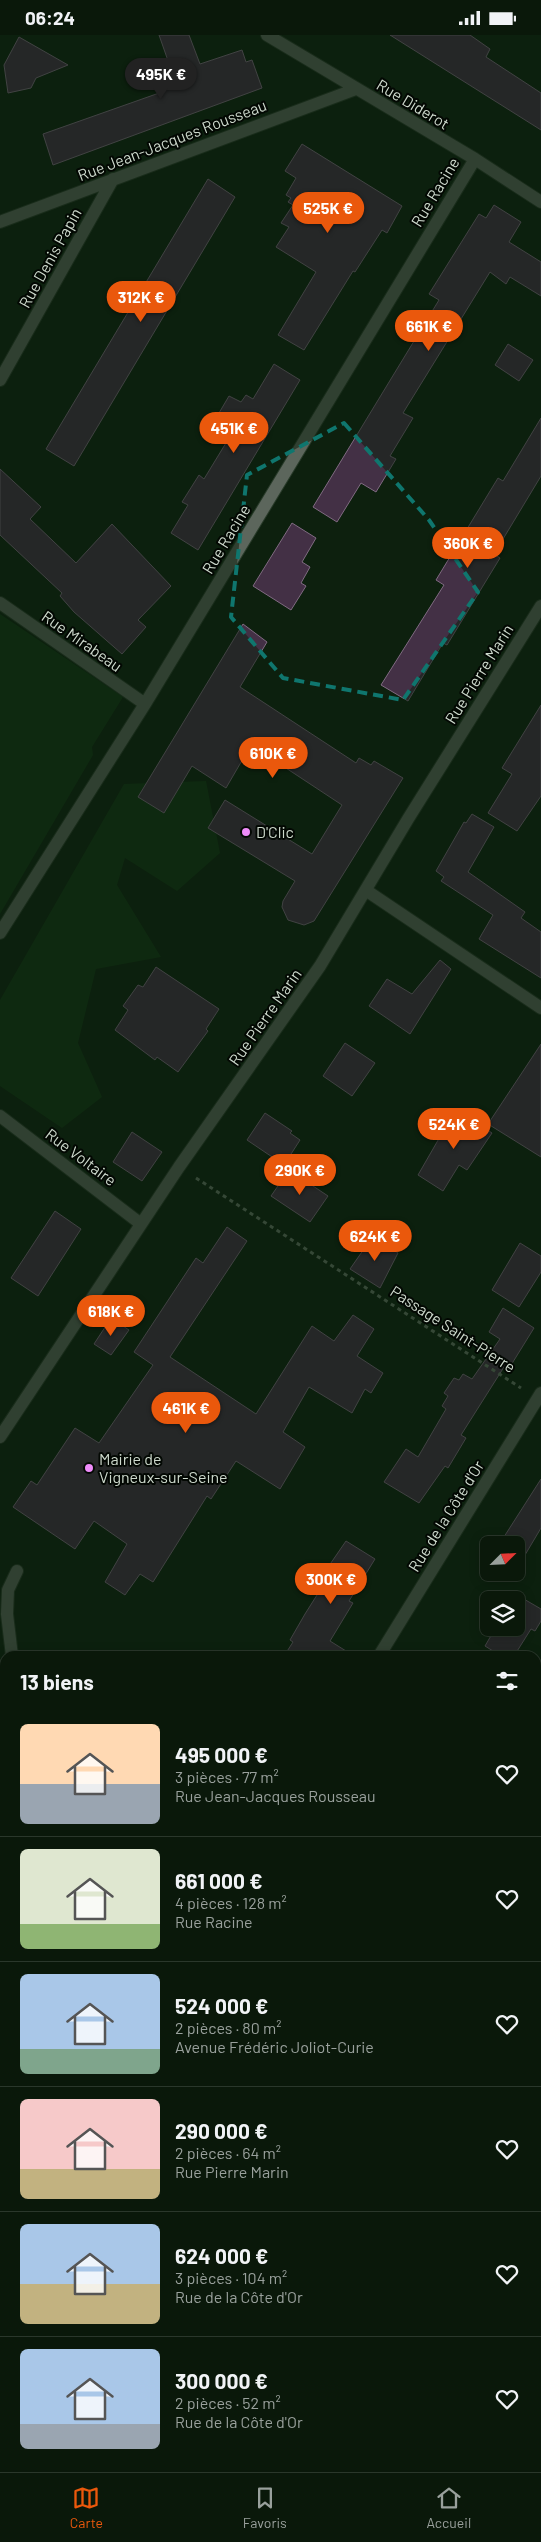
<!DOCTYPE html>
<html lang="fr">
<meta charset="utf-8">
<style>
body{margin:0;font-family:Barlow,sans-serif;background:#182518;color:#f1f3f6;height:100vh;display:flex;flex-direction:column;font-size:19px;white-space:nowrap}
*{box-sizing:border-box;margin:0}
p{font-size:16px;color:#99a09c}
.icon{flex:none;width:28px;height:28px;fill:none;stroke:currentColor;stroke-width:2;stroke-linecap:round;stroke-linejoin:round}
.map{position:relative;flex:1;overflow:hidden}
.details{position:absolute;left:0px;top:1616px;width:541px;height:821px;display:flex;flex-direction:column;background:#0a180a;border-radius:15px 15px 0 0;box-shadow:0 2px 12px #0003,0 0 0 1px #2a372b}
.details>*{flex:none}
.needle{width:32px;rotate:66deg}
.controls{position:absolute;left:480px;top:1501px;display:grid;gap:10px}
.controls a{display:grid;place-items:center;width:45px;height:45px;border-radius:8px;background:#0a180a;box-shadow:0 2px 12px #0003,0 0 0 1px #2a372b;font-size:25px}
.price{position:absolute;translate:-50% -42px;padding:0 11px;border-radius:18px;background:#ea580c;color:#fff;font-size:16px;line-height:32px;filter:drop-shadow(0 1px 2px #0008)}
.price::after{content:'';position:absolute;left:50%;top:30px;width:15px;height:11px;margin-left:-8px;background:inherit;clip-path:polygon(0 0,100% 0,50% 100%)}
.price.on{background:#222;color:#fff}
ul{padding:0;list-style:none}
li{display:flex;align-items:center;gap:15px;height:125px;padding:0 20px}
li+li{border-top:1px solid #2a372b}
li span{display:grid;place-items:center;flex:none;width:140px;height:100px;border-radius:8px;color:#555}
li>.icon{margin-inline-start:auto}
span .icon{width:60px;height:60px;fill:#fffc;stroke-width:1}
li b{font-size:21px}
h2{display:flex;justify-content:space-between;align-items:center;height:60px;padding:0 20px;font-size:21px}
.status{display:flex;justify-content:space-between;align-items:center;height:35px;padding:0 25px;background:#0a180a;direction:ltr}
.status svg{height:14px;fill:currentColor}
.menu{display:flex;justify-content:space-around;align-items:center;height:70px;border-top:1px solid #2a372b;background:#0a180a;font-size:14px;color:#99a09c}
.menu a{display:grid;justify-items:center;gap:2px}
.menu .on{color:#ea580c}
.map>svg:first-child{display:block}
.green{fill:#113413}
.building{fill:#433045;stroke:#806b82}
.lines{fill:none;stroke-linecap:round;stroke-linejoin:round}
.minor-casing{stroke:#283a29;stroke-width:14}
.major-casing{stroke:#283a29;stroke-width:14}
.path{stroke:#677767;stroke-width:3;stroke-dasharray:4 4;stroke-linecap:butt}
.minor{stroke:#5c665c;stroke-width:12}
.major{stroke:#9fb39e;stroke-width:12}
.marked{fill:none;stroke:#0f766e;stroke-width:4;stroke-dasharray:10 6;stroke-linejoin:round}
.poi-dot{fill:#ee8cf9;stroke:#030803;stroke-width:2}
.labels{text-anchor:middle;stroke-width:4;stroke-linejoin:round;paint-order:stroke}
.street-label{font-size:16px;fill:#cdd9cc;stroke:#030803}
.poi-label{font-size:16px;fill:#cdd9cc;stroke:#030803;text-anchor:start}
</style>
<div class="status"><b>06:24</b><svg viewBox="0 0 49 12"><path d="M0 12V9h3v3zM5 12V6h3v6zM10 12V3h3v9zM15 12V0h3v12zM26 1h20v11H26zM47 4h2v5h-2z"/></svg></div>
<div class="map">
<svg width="541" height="2437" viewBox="0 0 541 2437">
<rect width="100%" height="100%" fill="#0d200e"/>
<path class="green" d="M0 579 123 662 92 712 93 720 0 879Z
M206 746 220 818 177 856 125 823 117 850 161 922 96 934 78 1008 102 1062 62 1093 0 1051V965L124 749Z
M536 2143 541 2147V2217L536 2213Z
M5 2228V2432L46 2433V2437H0V2229Z"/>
<path class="building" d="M159 0H189L200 29 242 15 246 27 252 25 262 53 53 130 43 99 162 57 157 46 173 40Z
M390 0H470L490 14 486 22 541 58V95Z
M19 2 68 30 36 43 31 53 8 58 4 30Z
M302 109 402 171 387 198 382 195 355 237 353 236 304 315 278 300 316 237 276 212 289 192 281 188 293 170 288 167 291 163 286 160 296 143 285 136Z
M208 144 235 162 74 431 46 414Z
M494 170 521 187 509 207 541 227V261L510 242 506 249 490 237 403 378 413 383 390 421 396 424 376 457 361 448 337 487 313 472 439 265 429 259 479 179 486 183Z
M508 309 533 325 519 346 495 330Z
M274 329 300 345 198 515 171 498 188 470 182 467 199 440 204 444 229 403 221 397 229 385 219 378 229 361 241 367 246 360 253 364Z
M541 383V441L494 519 500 523 447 610 443 608 408 666 381 650 444 550 436 545 498 443 503 446Z
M0 434 41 472 30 484 76 528 112 489 171 551 138 585 146 592 122 619 74 577 60 561 62 558 0 500Z
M292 488 316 503 302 527 310 532 301 548 306 551 291 575 253 551Z
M243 589 267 607 240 652 356 728 359 723 371 730 374 726 403 743 314 886 304 890 288 885 282 872 283 866 295 846 208 793 225 765 312 819 342 770 251 710 226 753 192 731 164 778 138 762Z
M541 670V761L517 796 488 778 512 739 502 733Z
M472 779 494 792 468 837 525 877 521 883 541 897V943L479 904 493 880 441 846 444 842 436 836 464 787 466 788Z
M440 925 451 934 410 999 369 971 387 944 412 959Z
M156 932 219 974 206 994 208 996 178 1037 157 1022 155 1025 115 995 128 975 123 971 138 950 143 952Z
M345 1008 375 1028 352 1061 323 1041Z
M541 1009V1122L488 1089Z
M456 1074 492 1098 467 1135 459 1130 443 1156 418 1140Z
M265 1078 292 1096 290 1098 300 1105 284 1130 247 1105Z
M132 1097 162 1117 142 1146 113 1127Z
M289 1135 328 1161 310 1187 271 1161Z
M55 1176 81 1194 38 1261 11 1243Z
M227 1192 247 1206 170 1322 256 1379 312 1291 334 1306 353 1280 374 1294 357 1321 383 1338 371 1358 365 1354 352 1378 309 1352 283 1397 305 1412 280 1454 236 1426 211 1464 207 1461 153 1547 140 1539 125 1560 105 1547 127 1509 94 1486 75 1514 13 1472 31 1446 37 1450 75 1393 99 1408 153 1330 134 1317 196 1223 203 1228Z
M373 1201 398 1218 380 1253 350 1234Z
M520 1208 541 1221V1237L519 1272 492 1255Z
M503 1273 534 1293 508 1335 504 1332 461 1400 466 1403 448 1433 445 1431 419 1468 384 1447 406 1414 418 1422 446 1374 442 1371 448 1361 444 1358 454 1343 459 1345 463 1339 472 1344 500 1304 489 1297Z
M111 1283 129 1295 111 1320 94 1309Z
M541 1444V1493L525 1520 516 1514V1510H509L502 1505Z
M346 1506 375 1524 349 1566 353 1568 330 1606 354 1621H284L293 1607 290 1605 305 1579 329 1541 324 1538Z
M517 1560 541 1574V1586L535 1596 531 1594 514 1621H501L485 1611 496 1592H516V1565H514Z"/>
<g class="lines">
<g class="minor-casing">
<path id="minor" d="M267 0 475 124 541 167
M0 187 356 54
M0 345 113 144
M0 568 145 669
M367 856 541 973
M0 898 145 669 475 124
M0 1081 141 1189
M0 1402 179 1132 320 931 408 784 541 571
M12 1621 7 1579 8 1555 17 1536
M379 1621 541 1358
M0 1715 5 1720
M536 1864 541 1856
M0 1986 5 2001
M0 2029 5 2028
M86 2432 87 2437"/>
</g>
<g class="major-casing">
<path id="major" d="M0 1770 5 1775
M0 1787 5 1791
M0 1818 5 1823
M536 2268 541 2272"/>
</g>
<path class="path" d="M196 1143 521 1353"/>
<use href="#minor" class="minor"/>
<use href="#major" class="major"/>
</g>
<path d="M0 0H541V2437H0ZM344 388 429 485 478 557 403 665 283 643 231 582 247 440Z" fill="#0d200e" fill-opacity=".55" fill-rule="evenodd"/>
<path class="marked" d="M344 388 429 485 478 557 403 665 283 643 231 582 247 440Z"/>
<g class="poi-dot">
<circle cx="246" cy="797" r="5"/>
<circle cx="89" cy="1433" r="5"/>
</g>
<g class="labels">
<g class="street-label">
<text transform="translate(413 69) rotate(31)" y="6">Rue Diderot</text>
<text transform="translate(172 105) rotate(-21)" y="6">Rue Jean-Jacques Rousseau</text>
<text transform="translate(435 157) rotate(-59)" y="6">Rue Racine</text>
<text transform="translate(50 223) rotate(-61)" y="6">Rue Denis Papin</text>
<text transform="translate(226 504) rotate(-59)" y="6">Rue Racine</text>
<text transform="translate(82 606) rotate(35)" y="6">Rue Mirabeau</text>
<text transform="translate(479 639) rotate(-58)" y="6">Rue Pierre Marin</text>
<text transform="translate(265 982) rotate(-55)" y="6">Rue Pierre Marin</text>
<text transform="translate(81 1122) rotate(37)" y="6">Rue Voltaire</text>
<text transform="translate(453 1294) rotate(33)" y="6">Passage Saint-Pierre</text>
<text transform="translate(446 1481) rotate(-58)" y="6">Rue de la Côte d'Or</text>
</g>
<g class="poi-label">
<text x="256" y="803">D'Clic</text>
<text x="99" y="1430">Mairie de<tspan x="99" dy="18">Vigneux-sur-Seine</tspan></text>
</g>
</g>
</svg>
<div class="controls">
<a><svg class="needle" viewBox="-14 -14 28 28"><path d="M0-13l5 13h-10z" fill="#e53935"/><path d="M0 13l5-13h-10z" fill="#99a09c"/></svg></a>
<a><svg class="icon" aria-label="layers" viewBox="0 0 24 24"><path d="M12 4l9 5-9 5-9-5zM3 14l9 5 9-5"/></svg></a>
</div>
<b class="price on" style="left:161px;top:65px">495K €</b>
<b class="price" style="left:328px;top:199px">525K €</b>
<b class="price" style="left:141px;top:288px">312K €</b>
<b class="price" style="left:429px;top:317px">661K €</b>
<b class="price" style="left:234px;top:419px">451K €</b>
<b class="price" style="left:468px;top:534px">360K €</b>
<b class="price" style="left:273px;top:744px">610K €</b>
<b class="price" style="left:454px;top:1115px">524K €</b>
<b class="price" style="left:300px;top:1161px">290K €</b>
<b class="price" style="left:375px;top:1227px">624K €</b>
<b class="price" style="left:111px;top:1302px">618K €</b>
<b class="price" style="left:186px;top:1399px">461K €</b>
<b class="price" style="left:331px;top:1570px">300K €</b>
<section class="details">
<h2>13 biens<svg class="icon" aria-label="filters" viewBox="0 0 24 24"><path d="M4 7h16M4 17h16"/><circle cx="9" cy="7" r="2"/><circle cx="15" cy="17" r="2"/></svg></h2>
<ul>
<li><span style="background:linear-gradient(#ffd9b3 60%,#9aa5b1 0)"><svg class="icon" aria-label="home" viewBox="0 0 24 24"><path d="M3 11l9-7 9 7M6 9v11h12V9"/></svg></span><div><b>495 000 €</b><p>3 pièces · 77 m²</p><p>Rue Jean-Jacques Rousseau</p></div><svg class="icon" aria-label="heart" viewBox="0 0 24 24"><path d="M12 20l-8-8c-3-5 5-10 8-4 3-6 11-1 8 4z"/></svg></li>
<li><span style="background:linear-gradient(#dfe7d0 75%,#8fb573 0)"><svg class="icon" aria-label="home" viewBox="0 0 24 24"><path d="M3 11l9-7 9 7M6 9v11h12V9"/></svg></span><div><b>661 000 €</b><p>4 pièces · 128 m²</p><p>Rue Racine</p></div><svg class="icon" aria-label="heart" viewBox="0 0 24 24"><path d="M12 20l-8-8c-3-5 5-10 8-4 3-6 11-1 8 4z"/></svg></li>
<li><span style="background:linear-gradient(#a9c7e8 75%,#7fa58c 0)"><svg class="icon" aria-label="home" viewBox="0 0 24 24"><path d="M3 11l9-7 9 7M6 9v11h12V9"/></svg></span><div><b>524 000 €</b><p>2 pièces · 80 m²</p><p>Avenue Frédéric Joliot-Curie</p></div><svg class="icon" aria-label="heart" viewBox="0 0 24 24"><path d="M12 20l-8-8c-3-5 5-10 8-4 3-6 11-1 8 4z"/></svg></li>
<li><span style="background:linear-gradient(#f6c9c9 70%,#c2b280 0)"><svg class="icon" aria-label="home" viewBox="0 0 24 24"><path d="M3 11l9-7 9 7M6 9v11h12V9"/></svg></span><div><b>290 000 €</b><p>2 pièces · 64 m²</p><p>Rue Pierre Marin</p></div><svg class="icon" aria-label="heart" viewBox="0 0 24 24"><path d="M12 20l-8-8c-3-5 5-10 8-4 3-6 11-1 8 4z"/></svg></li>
<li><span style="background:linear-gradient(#a9c7e8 60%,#c2b280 0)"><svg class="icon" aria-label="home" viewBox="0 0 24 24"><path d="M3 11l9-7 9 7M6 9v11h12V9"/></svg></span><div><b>624 000 €</b><p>3 pièces · 104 m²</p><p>Rue de la Côte d'Or</p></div><svg class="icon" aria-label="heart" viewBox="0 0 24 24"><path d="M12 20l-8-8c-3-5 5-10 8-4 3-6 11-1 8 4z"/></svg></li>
<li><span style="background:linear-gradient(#a9c7e8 75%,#9aa5b1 0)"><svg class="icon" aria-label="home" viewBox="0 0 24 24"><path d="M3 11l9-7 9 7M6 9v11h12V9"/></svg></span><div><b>300 000 €</b><p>2 pièces · 52 m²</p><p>Rue de la Côte d'Or</p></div><svg class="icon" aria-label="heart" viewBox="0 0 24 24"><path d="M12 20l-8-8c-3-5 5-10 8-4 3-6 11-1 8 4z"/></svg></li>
</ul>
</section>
</div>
<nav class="menu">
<a class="on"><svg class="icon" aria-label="map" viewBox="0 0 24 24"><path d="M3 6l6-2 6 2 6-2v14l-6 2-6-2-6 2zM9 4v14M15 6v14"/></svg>Carte</a>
<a><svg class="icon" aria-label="saved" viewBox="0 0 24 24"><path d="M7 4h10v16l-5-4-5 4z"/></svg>Favoris</a>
<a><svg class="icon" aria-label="home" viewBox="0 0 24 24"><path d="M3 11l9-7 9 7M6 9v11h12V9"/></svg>Accueil</a>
</nav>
